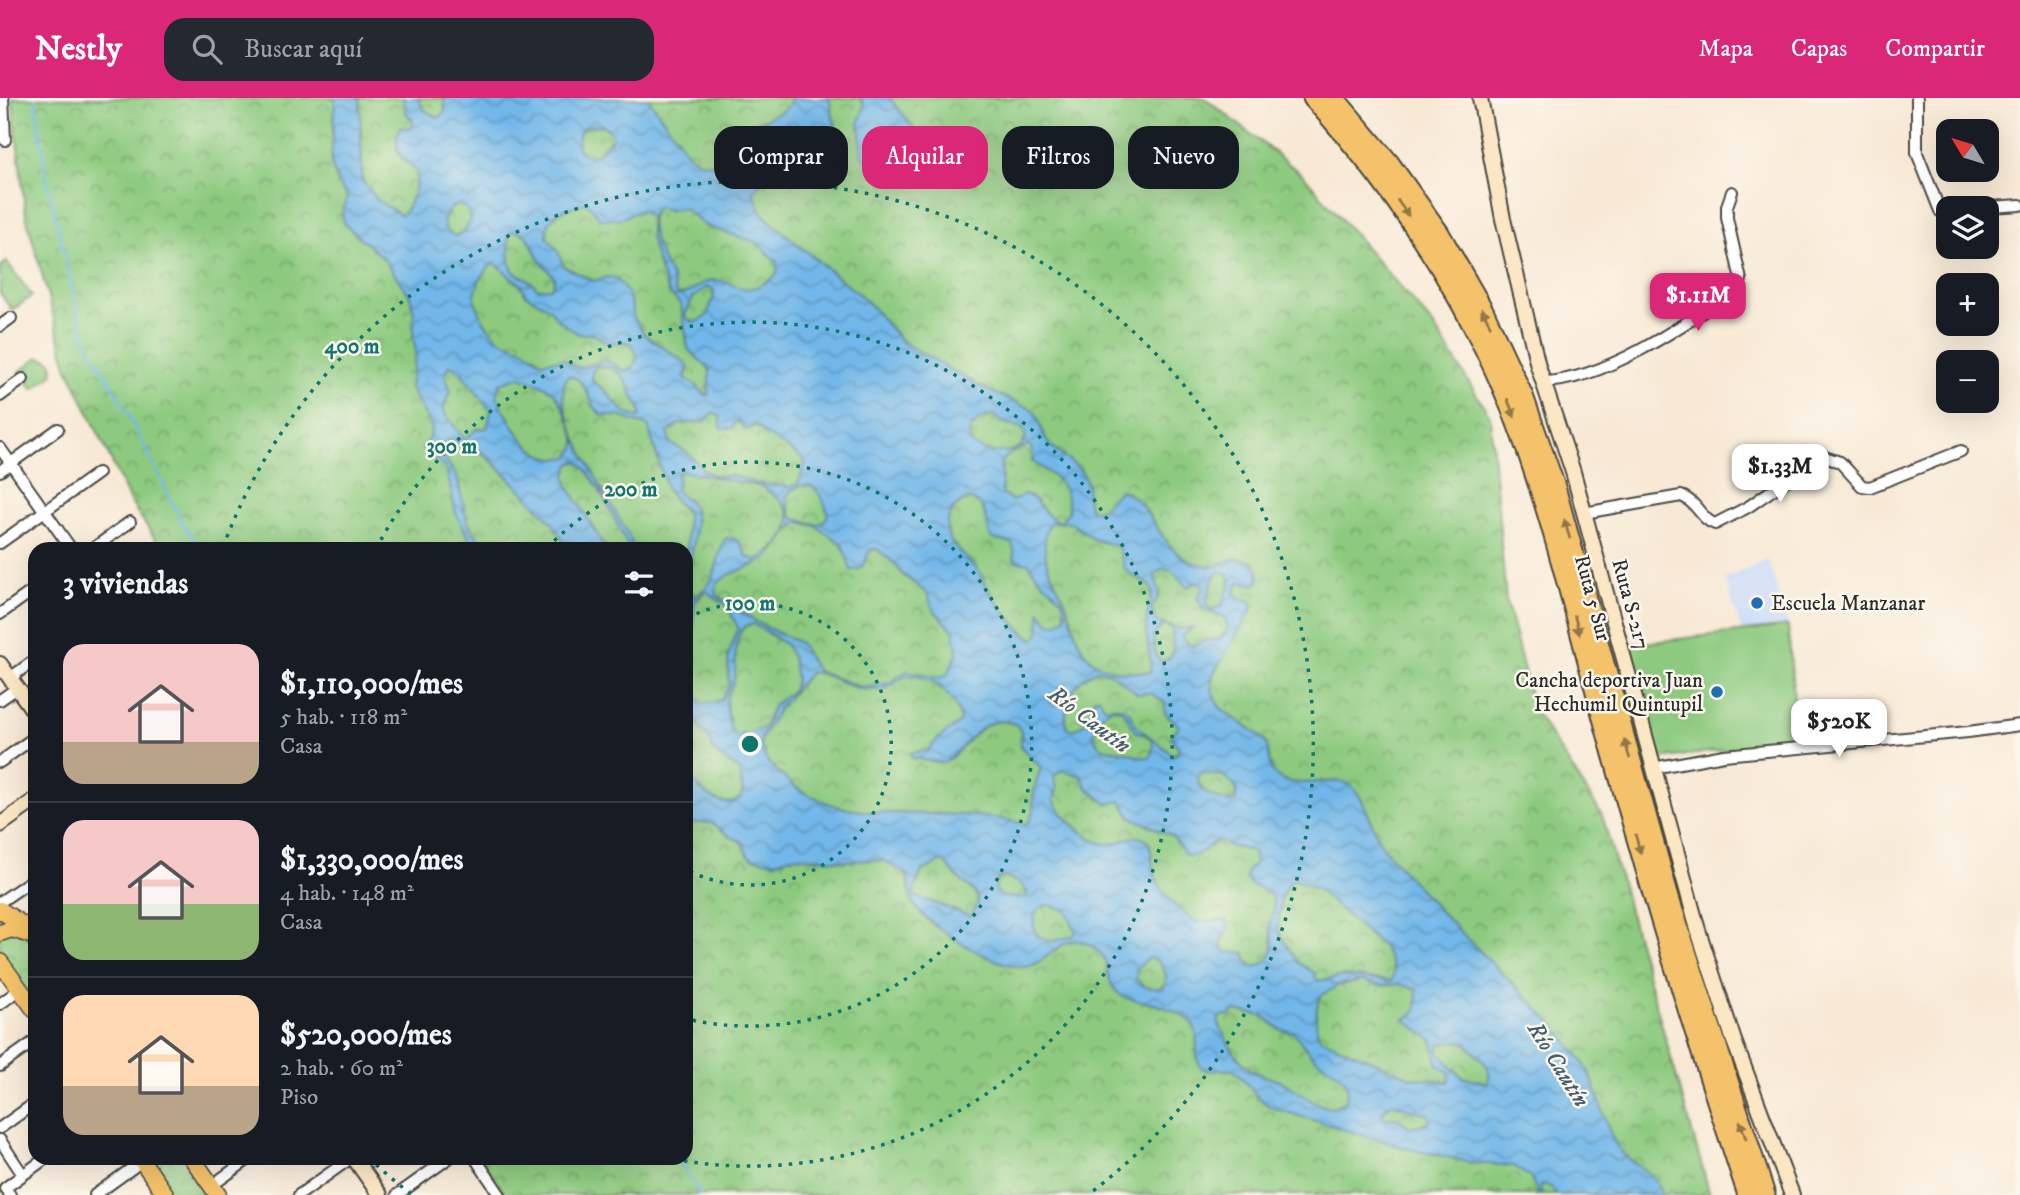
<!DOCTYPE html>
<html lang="es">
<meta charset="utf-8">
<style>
body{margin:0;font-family:"IM FELL DW Pica",serif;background:#242831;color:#f1f3f6;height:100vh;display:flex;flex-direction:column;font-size:26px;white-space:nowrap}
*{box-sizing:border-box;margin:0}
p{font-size:23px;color:#9ea1a6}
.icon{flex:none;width:38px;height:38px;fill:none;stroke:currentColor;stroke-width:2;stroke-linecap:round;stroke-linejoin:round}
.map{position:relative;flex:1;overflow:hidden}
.sheet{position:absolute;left:28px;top:444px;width:665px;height:623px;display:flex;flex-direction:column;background:#171b24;border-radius:21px;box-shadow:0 7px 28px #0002}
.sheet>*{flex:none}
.top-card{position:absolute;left:714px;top:28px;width:665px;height:63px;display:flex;gap:14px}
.needle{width:46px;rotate:308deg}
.controls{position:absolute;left:1936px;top:21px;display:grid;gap:14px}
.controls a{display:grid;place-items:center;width:63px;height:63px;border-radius:14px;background:#171b24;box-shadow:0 7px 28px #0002;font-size:35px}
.price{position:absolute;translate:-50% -60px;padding:0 16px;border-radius:14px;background:#fff;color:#222;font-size:23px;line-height:46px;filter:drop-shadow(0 2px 4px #0008)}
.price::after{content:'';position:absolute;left:50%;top:42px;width:21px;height:16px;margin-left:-10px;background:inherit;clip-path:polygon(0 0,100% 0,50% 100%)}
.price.selected{background:#db2777;color:#fff}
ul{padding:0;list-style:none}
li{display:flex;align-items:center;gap:21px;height:175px;padding:0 35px}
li+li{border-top:2px solid #363941}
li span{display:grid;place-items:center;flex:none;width:196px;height:140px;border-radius:21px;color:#555}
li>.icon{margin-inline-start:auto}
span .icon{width:84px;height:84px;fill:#fffc;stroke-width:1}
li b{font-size:30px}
h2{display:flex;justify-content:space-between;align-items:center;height:84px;padding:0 35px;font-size:30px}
.tag{padding:0 24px;border-radius:21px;background:#171b24;box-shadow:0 7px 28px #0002;font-size:24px;line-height:63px}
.tag.selected{background:#db2777;color:#fff}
header{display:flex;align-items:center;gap:42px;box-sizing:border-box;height:98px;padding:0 35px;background:#db2777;color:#fff}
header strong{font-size:33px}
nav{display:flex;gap:38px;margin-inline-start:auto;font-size:24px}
.search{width:490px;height:63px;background:#242831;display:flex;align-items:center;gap:18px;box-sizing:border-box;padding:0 24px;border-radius:21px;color:#9ea1a6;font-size:26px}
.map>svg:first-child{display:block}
.built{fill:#ccdbfa}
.grass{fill:#8dca7f;stroke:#5c7a55;stroke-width:2}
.park{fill:url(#park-crowns);stroke:#5c7a55;stroke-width:2}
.water{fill:url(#water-waves);stroke:#4e718a;stroke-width:2;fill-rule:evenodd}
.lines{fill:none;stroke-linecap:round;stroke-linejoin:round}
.stream{stroke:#72b7e9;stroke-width:2.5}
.street-casing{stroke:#4a4844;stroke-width:14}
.secondary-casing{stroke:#4a4844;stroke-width:18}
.primary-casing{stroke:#4a4844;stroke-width:19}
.highway-casing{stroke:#4a4844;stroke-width:23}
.street{stroke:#fff;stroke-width:10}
.secondary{stroke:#fbe7c3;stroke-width:14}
.primary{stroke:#f4c26a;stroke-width:16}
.highway{stroke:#f4c26a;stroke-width:19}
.oneway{fill:#90764a}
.ring{fill:none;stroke:#0f766e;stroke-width:3.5;stroke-dasharray:3.5 7}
.poi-dot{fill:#1f6fb2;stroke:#fbf7ec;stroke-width:2.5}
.labels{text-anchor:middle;stroke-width:5;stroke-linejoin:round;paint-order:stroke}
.street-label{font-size:21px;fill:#2b2b2b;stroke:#fbf7ec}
.poi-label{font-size:21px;fill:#2b2b2b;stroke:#fbf7ec;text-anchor:start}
.water-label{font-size:23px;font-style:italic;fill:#445c6e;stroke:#fbf7ec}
.centre{fill:#0f766e;stroke:#fbf7ec;stroke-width:3.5}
.ring-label{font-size:21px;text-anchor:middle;font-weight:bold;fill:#0f766e;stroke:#fbf7ec;stroke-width:5;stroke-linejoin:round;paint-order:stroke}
</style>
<header>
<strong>Nestly</strong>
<div class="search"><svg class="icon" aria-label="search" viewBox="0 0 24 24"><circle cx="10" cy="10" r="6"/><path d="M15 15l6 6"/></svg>Buscar aquí</div>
<nav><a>Mapa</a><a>Capas</a><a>Compartir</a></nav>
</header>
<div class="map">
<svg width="2020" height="1097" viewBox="0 0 2020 1097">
<defs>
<pattern id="park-crowns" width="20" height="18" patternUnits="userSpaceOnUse" patternTransform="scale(1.75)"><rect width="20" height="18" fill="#8dca7f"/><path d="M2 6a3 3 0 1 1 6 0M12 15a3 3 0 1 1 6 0" fill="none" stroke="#73a468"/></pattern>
<pattern id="water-waves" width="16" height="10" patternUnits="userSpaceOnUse" patternTransform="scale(1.75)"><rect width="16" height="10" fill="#72b7e9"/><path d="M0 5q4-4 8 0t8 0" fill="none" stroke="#5e95bd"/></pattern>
</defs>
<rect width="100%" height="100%" fill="#fbf7ec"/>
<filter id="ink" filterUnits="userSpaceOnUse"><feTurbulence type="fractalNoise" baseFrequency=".0143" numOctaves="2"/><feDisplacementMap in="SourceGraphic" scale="14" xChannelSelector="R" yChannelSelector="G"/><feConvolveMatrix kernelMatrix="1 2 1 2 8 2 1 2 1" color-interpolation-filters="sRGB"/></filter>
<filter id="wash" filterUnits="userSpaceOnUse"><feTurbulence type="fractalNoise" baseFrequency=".00686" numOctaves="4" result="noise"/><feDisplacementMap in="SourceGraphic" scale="28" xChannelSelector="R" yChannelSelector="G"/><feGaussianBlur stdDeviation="1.57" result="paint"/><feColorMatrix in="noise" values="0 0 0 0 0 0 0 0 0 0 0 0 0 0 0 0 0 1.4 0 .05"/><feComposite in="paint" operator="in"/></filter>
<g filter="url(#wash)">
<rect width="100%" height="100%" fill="#f8e9d5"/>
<path class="built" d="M1768 462 1788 528 1742 534 1725 481Z"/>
<path class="grass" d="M7 164 32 198 12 212 0 195V169Z
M38 259 50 262 53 269 52 277 33 291 19 274Z
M1788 528 1797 641 1661 661 1627 547Z"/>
<path class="park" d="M12 0H1205L1304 78 1433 227 1490 318 1506 502 1534 612 1602 717 1710 1097H506L481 1061 686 1060V452L162 451 130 403 67 268 26 118Z
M0 814 35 844V910L0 861Z
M143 1061H189L215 1097H169Z"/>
<path class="water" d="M335 0H360L362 82 377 102 401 117C409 112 421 81 415 72 413 69 409 66 406 64 394 54 395 42 400 29L410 31 413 27 412 21 406 15 403 0H418L424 12 439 20 445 13 444 0H648L689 57 701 64 719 66 745 83 759 79 765 68 754 34 760 24 784 12 794 0H829L836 32 838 69 833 71 820 57 815 36C786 26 797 55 789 69L766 80 753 93 762 115 771 124 868 204 902 244 987 292 1032 311C1041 321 1040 335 1049 346 1059 358 1075 363 1083 376 1091 387 1083 402 1092 413 1108 412 1109 398 1121 392 1152 404 1157 445 1186 461 1194 466 1205 467 1213 469L1235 460 1253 464 1258 472 1259 484 1252 488 1239 484 1235 495 1238 501 1250 502 1254 508 1212 578C1209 622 1245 618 1265 644 1274 656 1261 674 1286 683 1301 689 1339 679 1349 686 1367 699 1371 733 1384 750 1424 800 1471 844 1516 889 1532 906 1550 921 1564 939 1571 948 1580 959 1586 969 1600 994 1602 1024 1617 1048 1631 1070 1654 1069 1662 1097H1556L1552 1090 1545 1086 1540 1088 1542 1097H1539L1530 1079 1514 1068 1473 1065 1409 1051 1273 1010C1253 1000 1250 985 1234 972 1225 970 1215 974 1207 972 1187 967 1206 934 1188 921 1178 913 1162 908 1149 905 1139 902 1127 903 1119 896 1100 880 1118 861 1086 845 1064 834 1050 863 1030 868 1002 874 936 833 918 812 908 802 911 790 907 777L887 764 878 762 845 763 794 758 775 764 752 760 748 757 742 744 729 738 713 725H686L688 706 686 699V676C697 688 715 709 734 704 738 702 741 700 742 696 743 690 740 679 740 673L714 654 710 641 699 630 696 620 686 611V548L694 570 697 600 703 606 721 602 729 587 728 558 738 530 727 508 706 493 695 504 693 526 686 537 687 416 667 392 648 328 619 318 601 317C588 305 587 280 569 278 541 305 623 420 635 451H629C620 432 593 372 577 363L570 366 566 377 567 386 606 451H566C563 443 559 434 554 427 548 419 487 356 480 353 475 351 470 354 464 352L455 342 446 343 441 354 457 379 467 423 485 451H475L456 416 446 370 426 355 422 350 428 342 432 330 410 289 416 253 413 240 414 215 410 198 383 160 345 127C339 115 345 110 347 99L338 85 331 65ZM602 27 612 35V41L595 57C586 58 581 56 577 48L580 33 587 29ZM584 105 589 107 600 121H619L642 112 650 119V139L658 167 669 195 681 207 688 251 710 272 708 297H705L696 287 687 282 685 278 689 270 686 265 645 237 634 220 629 197 616 180 609 179 593 183 563 168 559 155 547 139C545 116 565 111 584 105ZM460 106 468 113 470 122 465 134 455 138 446 133 443 123 451 110ZM656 109 669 112 684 110 705 128 756 144 777 164V176C769 184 753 193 741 190 731 187 724 181 713 182 700 183 690 198 677 197 673 190 674 183 670 176 661 160 643 127 656 109ZM511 133C531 133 531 148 540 163 543 168 552 174 554 180 555 185 553 187 550 190L538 191C521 169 509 187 509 149 509 142 507 139 511 133ZM495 165 521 188 526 197 549 210 558 222 578 236H593L608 245 626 244 632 246 638 259 633 269 625 273 606 262 579 270 562 261 542 264 524 251 500 242 484 224 475 203V195L479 183 490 168ZM707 189 713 191 714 198 706 219 696 224 688 222 685 217 693 200ZM450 267 461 275 491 313 487 330 477 331 465 341 445 316 444 308 451 293 445 278ZM597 268C623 269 623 278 633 298 637 306 642 310 640 319 618 318 612 293 593 284L592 274ZM518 279C527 280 546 288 553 294 560 299 575 336 576 344 576 350 572 355 569 359 540 366 521 343 509 320 504 312 498 305 497 296L500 285ZM713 315 720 318 721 331 733 330 735 324 738 323 746 332 756 327 764 335 802 360 805 366 798 386 788 389 756 385 733 378 713 377 704 372 688 355 670 345 668 335 679 326 704 324ZM993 317 1001 324 1023 330 1026 340 1021 348C1007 357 986 356 972 346L969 337C972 326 981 318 993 317ZM1028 347 1033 351 1032 363C1054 379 1069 383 1068 415L1061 424C1044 421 1040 400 1024 396L1012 403 1002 394 1001 364 1011 355ZM682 373 764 389C770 396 776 398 781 403 803 426 777 453 756 462L747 459C743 448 739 437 725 441 712 468 722 478 695 499L689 494C686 474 702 422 692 407 689 401 680 398 676 392L678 375ZM800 388C804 388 809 387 812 389 818 391 829 411 827 419 825 423 822 424 819 427L792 420 786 399 791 393ZM968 401C989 405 985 424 991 440 1009 448 1015 436 1014 463L1028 465C1033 470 1036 478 1042 483 1054 495 1067 500 1065 519L1058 525 1051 526 1040 514 1039 536 1035 541C1022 539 996 503 988 491 984 485 982 478 978 472 971 463 961 457 955 449 940 431 948 409 968 401ZM800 424 816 428 842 446 851 472C865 473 865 462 870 452L877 451 894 465 902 476 927 495 934 513 954 533 957 556 947 577 938 580 907 573 889 585 871 589 858 588 817 573 800 545 760 526 717 497 716 488C727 472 751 472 766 461 778 452 787 428 800 424ZM1051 424 1071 425 1095 442 1118 448 1125 472 1150 488 1152 493C1151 505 1145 521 1146 534 1147 545 1153 565 1150 574 1133 575 1108 574 1093 563 1076 550 1073 523 1066 505 1060 491 1048 475 1046 460 1044 448 1043 434 1051 424ZM1162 471 1172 473 1187 489 1197 484 1201 486 1203 491 1197 499C1202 512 1210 516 1223 518L1228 527 1226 534 1219 541 1205 542 1193 548 1186 544 1182 538 1193 530H1178L1156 524 1152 510C1166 485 1158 501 1155 477ZM1220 473 1229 477C1233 487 1224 496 1223 506L1211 512 1206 505 1214 479ZM754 526 786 547 792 559 796 581 793 592 774 607 764 630 738 638 734 637C729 629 725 607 727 598 729 592 733 587 734 582 739 562 730 545 745 528ZM1162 528H1168L1172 530 1173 553 1170 560 1161 563 1156 559 1153 538ZM1098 572 1111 575 1138 596 1151 595 1164 604 1165 615 1179 628 1171 639 1179 650 1178 655 1171 656C1164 648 1139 632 1135 626 1132 620 1133 616 1127 612 1119 607 1112 609 1104 609L1099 598 1094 600 1088 623 1074 632 1067 630C1063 605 1073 581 1098 572ZM810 574C830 575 843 588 862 591 870 592 881 593 889 589 895 586 901 579 908 578 931 575 960 602 960 624L938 641 928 652 910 655 912 660 944 665C968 650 982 611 1017 627L1021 634V649L1041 669 1034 691 1033 714 1029 724 1024 726C994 718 959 716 928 716 877 715 827 717 786 681 770 667 765 665 760 643L778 612ZM1113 610C1127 610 1128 624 1136 634 1149 637 1158 643 1150 659 1140 661 1132 655 1122 653 1109 651 1098 653 1094 638 1096 625 1100 614 1113 610ZM1062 672 1081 678 1087 690 1107 706 1121 703 1131 719 1172 738 1186 757C1201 761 1206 748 1218 742L1232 749 1249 752 1254 756 1255 765 1248 772 1245 780C1251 791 1266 789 1272 799 1276 807 1272 819 1270 827 1269 834 1271 831 1272 838 1275 853 1270 864 1255 869L1247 863 1245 855 1226 854C1216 845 1224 837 1229 829L1226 822 1197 824C1179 813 1160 796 1154 774 1151 763 1153 751 1147 742 1128 733 1127 745 1110 746 1092 747 1060 718 1054 702L1057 691 1054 678ZM1203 674C1222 683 1218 668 1237 691L1235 703C1220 704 1193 694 1199 675ZM943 763C950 767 949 771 954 776 966 789 989 795 970 818L917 799 913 795 922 773ZM1005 779 1020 785 1027 794 1025 799C1012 800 985 800 999 780ZM1294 781 1317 791 1384 850 1394 872 1392 883 1345 878 1318 883 1313 874 1299 865 1282 840 1278 828 1281 799 1288 786ZM1049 807 1066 812 1076 833 1073 838 1050 844 1037 838C1032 825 1032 809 1049 807ZM1148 860 1157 862C1165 872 1170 879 1163 891L1145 889 1136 881 1137 871ZM1363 883 1382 888 1398 886 1417 891 1416 912 1405 922 1432 942 1438 968 1450 975 1449 984 1410 979 1320 940C1314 929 1315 907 1322 897L1339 887ZM1235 913 1263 918 1281 932 1294 934C1300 943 1307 954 1316 961 1330 971 1357 979 1344 1004L1331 1010C1314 1007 1302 995 1288 987 1278 981 1267 980 1257 975 1236 964 1226 943 1218 923L1221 918 1230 917ZM1459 943 1467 945C1475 960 1496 966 1487 985L1462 979 1439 955 1438 951 1440 946ZM1392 1005 1429 1017V1025L1410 1029 1399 1021 1385 1020 1382 1014Z
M860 0H889L912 27 913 33C905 50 889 63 870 64L862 58 859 25 864 7Z"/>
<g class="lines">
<path class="stream" d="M35 0 47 82 84 239 129 317 184 428 202 452
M678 1060 700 1097"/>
</g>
</g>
<g filter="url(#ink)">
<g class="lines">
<g class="street-casing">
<path id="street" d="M3 0 5 42
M1917 0V55L1940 113H1948
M1977 110 2020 107
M0 228 11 220
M1542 284C1604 283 1684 227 1735 192L1741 182 1727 120V108L1732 94
M0 298 23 281
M0 350 72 452
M0 373 58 331
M1584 415 1681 398C1697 403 1701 422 1715 426L1748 409 1821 358 1840 364 1862 388 1870 389 1961 353
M0 445 98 375
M91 452 130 424
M0 516 35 491
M10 580 35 562
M0 602 17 590
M0 664 35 639
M1653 670 1724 657 1968 634 2020 627
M0 804 35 780
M0 906 20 891
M0 968 35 943
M0 1030 35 1005
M0 1042 23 1077
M475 1060 500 1097
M211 1088 250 1060
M10 1097 5 1090 46 1060
M95 1097 142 1063
M299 1097 351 1060
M397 1097 449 1060"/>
</g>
<g class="secondary-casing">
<path id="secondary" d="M1480 0 1503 121 1538 268 1573 374 1698 832 1734 943 1792 1097
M0 566 35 615
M0 727 35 702
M354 1060 380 1097"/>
</g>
<g class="primary-casing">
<path id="primary" d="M0 812 23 827 35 841
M0 835 12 831 30 837
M0 864 35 912
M140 1060 166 1097
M192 1060 218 1097"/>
</g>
<g class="highway-casing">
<path id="highway" d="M1313 0C1398 94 1467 199 1514 317 1556 426 1581 543 1613 656 1654 804 1699 951 1748 1097
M1334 0 1389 65 1439 135 1483 212 1523 298 1555 389 1671 807 1765 1097"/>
</g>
<use href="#street" class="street"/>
<use href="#secondary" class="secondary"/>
<use href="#primary" class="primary"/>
<use href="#highway" class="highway"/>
</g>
<defs><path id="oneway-solid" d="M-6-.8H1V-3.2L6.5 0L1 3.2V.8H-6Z" transform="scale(1.75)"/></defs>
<g class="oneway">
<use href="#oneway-solid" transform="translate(1403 110) rotate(55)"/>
<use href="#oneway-solid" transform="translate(1486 219) rotate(-117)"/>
<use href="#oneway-solid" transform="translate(1511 310) rotate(68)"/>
<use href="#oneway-solid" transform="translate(1567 431) rotate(-106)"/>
<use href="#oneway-solid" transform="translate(1577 527) rotate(75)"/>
<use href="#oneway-solid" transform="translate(1627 651) rotate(-106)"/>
<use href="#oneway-solid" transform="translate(1638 746) rotate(74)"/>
<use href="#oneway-solid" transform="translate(1743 1032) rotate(-109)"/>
</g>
</g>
<g class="ring">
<path d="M687 520A141 141 0 1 1 687 772"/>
<path d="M547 450A282 282 0 1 1 687 921"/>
<path d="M376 451A422 422 0 1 1 673 1061"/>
<path d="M411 1096A563 563 0 0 1 370 1061M223 449A563 563 0 1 1 1089 1096"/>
</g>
<g class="poi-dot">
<circle cx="1757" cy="505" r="7"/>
<circle cx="1717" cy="594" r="7"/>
</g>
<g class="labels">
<g class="street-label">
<text transform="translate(1593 500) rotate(75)" y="7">Ruta 5 Sur</text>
<text transform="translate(1631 506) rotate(75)" y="7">Ruta S-217</text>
</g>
<g class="poi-label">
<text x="1771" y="512">Escuela Manzanar</text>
<text x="1703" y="589" text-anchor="end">Cancha deportiva Juan<tspan x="1703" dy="24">Hechumil Quintupil</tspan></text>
</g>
<g class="water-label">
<text transform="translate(1090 621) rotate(37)" y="8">Río Cautín</text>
<text transform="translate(1559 966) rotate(58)" y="8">Río Cautín</text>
</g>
</g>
<circle cx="750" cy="646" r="10" class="centre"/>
<g class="ring-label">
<text x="352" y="255">400 m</text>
<text x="452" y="355">300 m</text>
<text x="631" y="398">200 m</text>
<text x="750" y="512">100 m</text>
</g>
</svg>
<div class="controls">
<a><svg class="needle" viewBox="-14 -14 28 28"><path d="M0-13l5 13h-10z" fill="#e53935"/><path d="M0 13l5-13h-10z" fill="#9ea1a6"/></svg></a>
<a><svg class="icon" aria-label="layers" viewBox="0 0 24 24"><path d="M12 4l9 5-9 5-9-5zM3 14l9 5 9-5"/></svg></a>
<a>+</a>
<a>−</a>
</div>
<b class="price selected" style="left:1698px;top:235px">$1.11M</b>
<b class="price" style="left:1780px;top:406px">$1.33M</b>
<b class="price" style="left:1839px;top:661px">$520K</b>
<div class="top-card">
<a class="tag">Comprar</a>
<a class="tag selected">Alquilar</a>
<a class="tag">Filtros</a>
<a class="tag">Nuevo</a>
</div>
<section class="sheet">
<h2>3 viviendas<svg class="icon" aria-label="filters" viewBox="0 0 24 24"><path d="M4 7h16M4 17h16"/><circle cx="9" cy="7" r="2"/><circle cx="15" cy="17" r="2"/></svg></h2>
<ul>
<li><span style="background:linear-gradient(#f6c9c9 70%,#b9a48a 0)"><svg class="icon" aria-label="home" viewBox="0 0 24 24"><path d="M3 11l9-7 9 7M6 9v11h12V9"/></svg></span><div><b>$1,110,000/mes</b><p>5 hab. · 118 m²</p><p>Casa</p></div></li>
<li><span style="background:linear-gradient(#f6c9c9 60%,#8fb573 0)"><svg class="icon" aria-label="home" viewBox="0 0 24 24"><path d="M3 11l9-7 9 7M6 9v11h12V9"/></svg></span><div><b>$1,330,000/mes</b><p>4 hab. · 148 m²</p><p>Casa</p></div></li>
<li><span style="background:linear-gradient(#ffd9b3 65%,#b9a48a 0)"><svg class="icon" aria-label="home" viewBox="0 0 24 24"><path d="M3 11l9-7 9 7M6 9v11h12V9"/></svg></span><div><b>$520,000/mes</b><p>2 hab. · 60 m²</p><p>Piso</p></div></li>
</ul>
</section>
</div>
